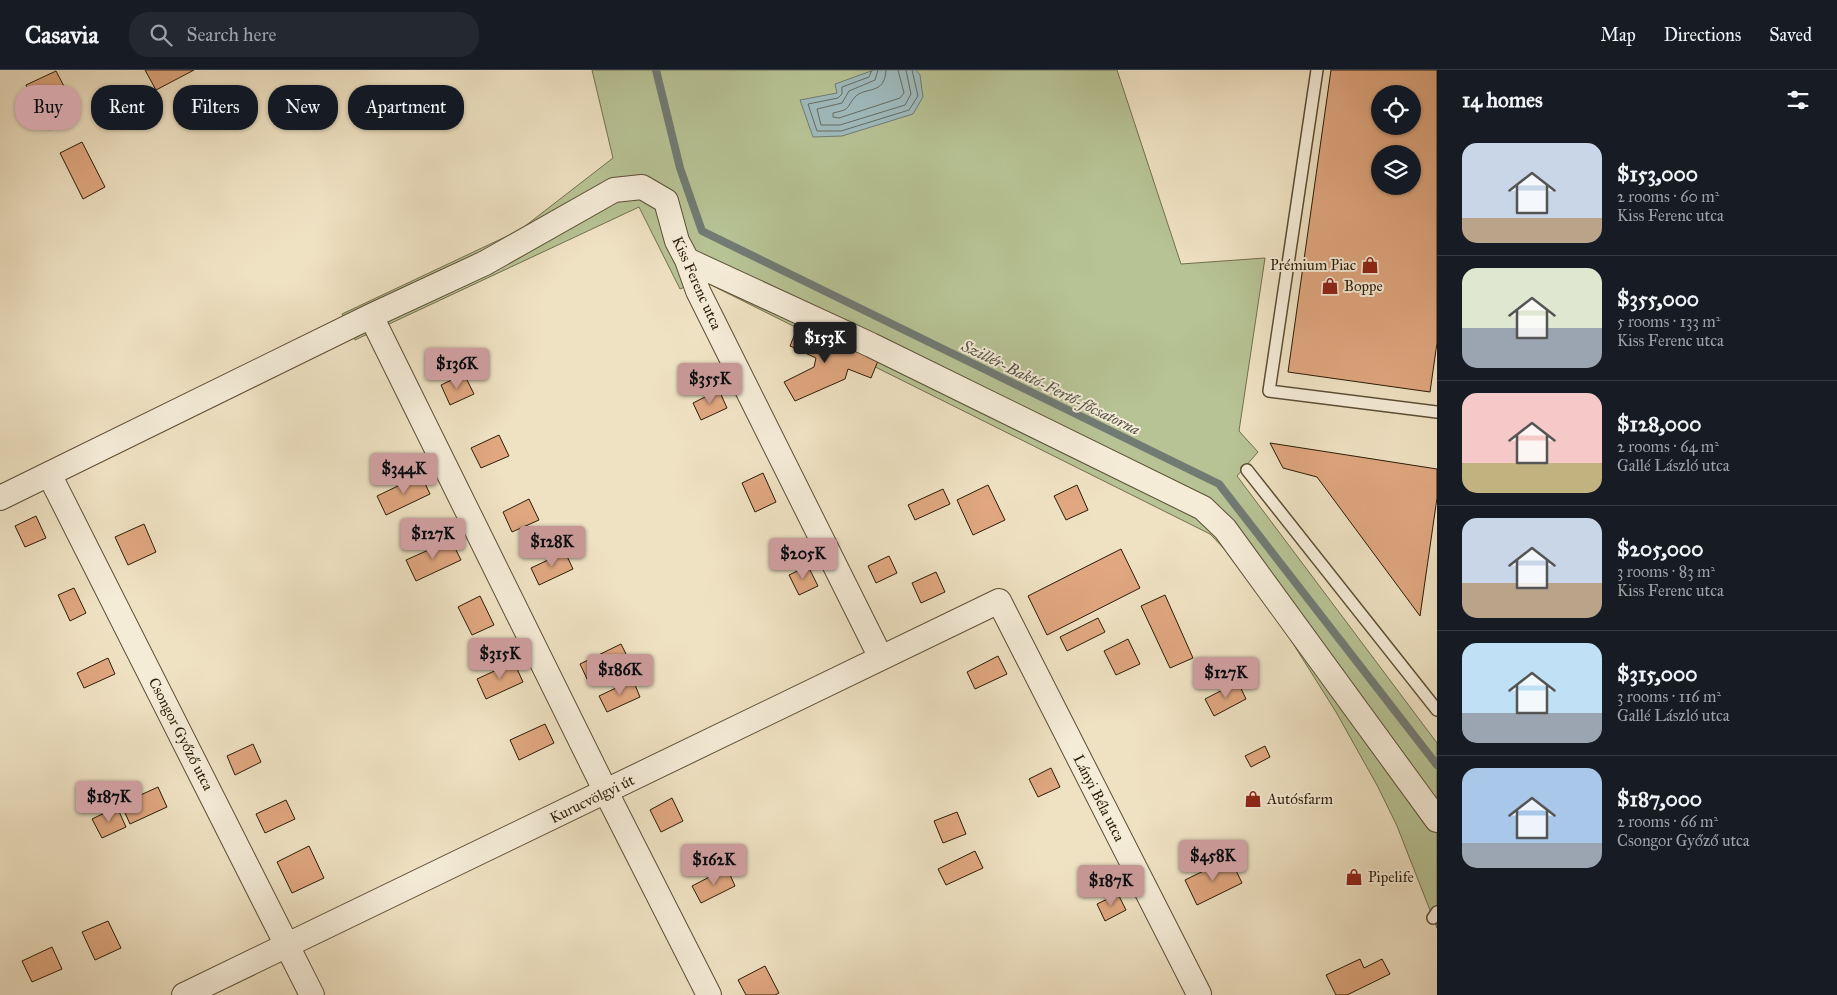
<!DOCTYPE html>
<meta charset="utf-8">
<style>
body{margin:0;font-family:"IM FELL Great Primer",serif;background:#242831;color:#f1f3f6;height:100vh;display:flex;flex-direction:column;font-size:19px;white-space:nowrap}
*{box-sizing:border-box;margin:0}
p{font-size:16px;color:#9ea1a6}
.icon{flex:none;width:28px;height:28px;fill:none;stroke:currentColor;stroke-width:2;stroke-linecap:round;stroke-linejoin:round}
.map{position:relative;flex:1;overflow:hidden}
.drawer{display:flex;flex-direction:column;background:#171b24;width:400px}
.drawer>*{flex:none}
.guide{position:absolute;left:15px;top:15px;width:475px;height:45px;display:flex;gap:10px}
.buttons{position:absolute;left:1371px;top:15px;display:grid;gap:10px}
.buttons a{display:grid;place-items:center;width:50px;height:50px;border-radius:50%;background:#171b24;box-shadow:0 1px 4px #0004;font-size:25px}
.price{position:absolute;translate:-50% -42px;padding:0 11px;border-radius:5px;background:#c59692;color:#111;font-size:16px;line-height:32px;filter:drop-shadow(0 1px 2px #0008)}
.price::after{content:'';position:absolute;left:50%;top:30px;width:15px;height:11px;margin-left:-8px;background:inherit;clip-path:polygon(0 0,100% 0,50% 100%)}
.price.active{background:#222;color:#fff}
ul{padding:0;list-style:none}
li{display:flex;align-items:center;gap:15px;height:125px;padding:0 25px}
li+li{border-top:1px solid #363941}
li span{display:grid;place-items:center;flex:none;width:140px;height:100px;border-radius:15px;color:#555}
li>.icon{margin-inline-start:auto}
span .icon{width:60px;height:60px;fill:#fffc;stroke-width:1}
li b{font-size:21px}
h2{display:flex;justify-content:space-between;align-items:center;height:60px;padding:0 25px;font-size:21px}
.pill{padding:0 18px;border-radius:20px;background:#171b24;box-shadow:0 1px 4px #0004;font-size:18px;line-height:45px}
.pill.active{background:#c59692;color:#111}
header{display:flex;align-items:center;gap:30px;box-sizing:border-box;height:70px;padding:0 25px;background:#171b24;border-bottom:1px solid #363941}
header strong{font-size:24px}
nav{display:flex;gap:28px;margin-inline-start:auto;font-size:18px}
.search{width:350px;height:45px;background:#242831;display:flex;align-items:center;gap:12px;box-sizing:border-box;padding:0 18px;border-radius:20px;color:#9ea1a6;font-size:19px}
main{display:flex;flex:1;min-height:0}
.map>svg:first-child{display:block}
.green{fill:#b7c395;stroke:#71704e}
.water{fill:#9fbbbe;stroke:#717b74}
.lines{fill:none;stroke-linecap:round;stroke-linejoin:round}
.shore{stroke:#656c62;stroke-width:1}
.stream{stroke:#717b74;stroke-width:8}
.building{fill:#e0a780;stroke:#2b1c06;fill-rule:evenodd}
.lane-casing{stroke:#5c4e35;stroke-width:14}
.street-casing{stroke:#5c4e35;stroke-width:26}
.lane{stroke:#f5ecd8;stroke-width:11}
.street{stroke:#f5ecd8;stroke-width:24}
.labels{text-anchor:middle;stroke-width:4;stroke-linejoin:round;paint-order:stroke}
.poi-label{font-size:15px;fill:#2b1c06;stroke:#f5ecd8;text-anchor:start}
.street-label{font-size:15px;fill:#2b1c06;stroke:#f5ecd8}
.water-label{font-size:16px;font-style:italic;fill:#545446;stroke:#f5ecd8}
</style>
<header>
<strong>Casavia</strong>
<div class="search"><svg class="icon" aria-label="search" viewBox="0 0 24 24"><circle cx="10" cy="10" r="6"/><path d="M15 15l6 6"/></svg>Search here</div>
<nav><a>Map</a><a>Directions</a><a>Saved</a></nav>
</header>
<main>
<div class="map">
<svg width="1437" height="925" viewBox="0 0 1437 925">
<rect width="100%" height="100%" fill="#efe2c3"/>
<filter id="stains"><feTurbulence type="fractalNoise" baseFrequency=".004" numOctaves="4"/><feColorMatrix values="0 0 0 0 .2 0 0 0 0 .09 0 0 0 0 .02 0 0 0 .5 -.17"/></filter>
<radialGradient id="worn" r=".72"><stop offset=".6" stop-color="#630" stop-opacity="0"/><stop offset="1" stop-color="#630" stop-opacity=".3"/></radialGradient>
<path class="green" d="M592 0H1117L1181 194 1265 188 1239 361 1258 382 1237 406 1437 673V858L1397 756 1378 717 1336 642 1287 564 1237 492 1210 464 701 210 680 219 639 137 355 270 342 244 520 160 613 88Z"/>
<path class="water" d="M874 0H916L920 5 923 27 913 44 842 66 813 67 800 30 837 23 835 14Z"/>
<g class="lines">
<path class="shore" d="M872 0 869 7 842 17V24L838 28 808 34 817 61H841L909 40 918 26 912 0
M878 0 875 10 849 21 842 33 817 39 821 55H840L905 35 911 24 906 0
M886 0C885 26 865 16 855 27 845 39 851 39 833 43V47L839 48 900 28 904 23 898 0"/>
<path class="stream" d="M656 0 680 98 702 161 1219 414 1437 695"/>
</g>
<path class="building" d="M145 0H194L156 20Z
M1331 0H1437V273L1430 322 1288 302ZM1380 24H1412V56H1380ZM1380 84H1412V116H1380Z
M56 1 79 45 49 60 26 15Z
M82 72 105 117 83 129 60 83Z
M798 256 878 291 871 308 848 299 845 309 795 331 784 312 814 297 816 288 790 276Z
M464 304 474 324 450 335 441 315Z
M719 320 727 338 701 350 693 333Z
M499 365 509 386 481 398 471 378Z
M1270 373 1437 399V428L1420 546 1317 407 1283 398Z
M763 403 776 432 755 442 742 413Z
M421 405 430 424 386 445 377 426Z
M988 415 1005 450 973 465 957 430Z
M1077 415 1088 440 1066 450 1054 426Z
M943 419 950 434 915 450 908 435Z
M529 429 539 450 512 462 503 442Z
M36 446 46 468 25 477 15 456Z
M144 454 156 482 128 495 115 467Z
M451 470 461 490 416 511 406 490Z
M1121 479 1140 518 1047 565 1028 526Z
M565 482 573 499 539 515 531 498Z
M889 486 897 503 876 513 868 496Z
M808 496 818 516 799 525 789 505Z
M936 502 945 522 921 533 912 513Z
M74 518 86 543 70 551 58 525Z
M1165 525 1193 588 1170 598 1141 536Z
M480 526 494 555 472 565 458 537Z
M1098 548 1105 562 1067 581 1060 567Z
M1128 569 1140 594 1116 605 1104 581Z
M621 574 630 592 588 611 580 594Z
M998 586 1007 604 975 619 967 602Z
M108 588 115 604 84 618 77 603Z
M514 592 523 612 486 629 477 609Z
M633 610 640 627 607 642 599 626Z
M1238 612 1246 629 1214 646 1205 629Z
M545 654 554 673 519 690 510 670Z
M253 674 261 692 235 705 227 686Z
M1265 676 1270 687 1251 697 1245 686Z
M1051 698 1060 717 1038 727 1029 709Z
M158 717 167 737 130 754 121 734Z
M672 728 683 751 661 762 650 740Z
M286 730 295 749 265 763 256 744Z
M117 737 126 757 102 768 92 749Z
M957 742 966 764 943 773 934 751Z
M309 776 324 808 292 823 277 792Z
M975 781 983 798 946 815 938 799Z
M1230 788 1242 813 1197 835 1185 810Z
M727 798 735 816 701 833 692 816Z
M1118 824 1126 840 1105 851 1097 834Z
M108 851 121 878 95 890 82 862Z
M52 877 62 899 32 912 22 891Z
M1360 889 1364 898 1382 889 1390 904 1347 925H1336L1326 905Z
M765 896 779 923 775 925H746L738 910Z"/>
<g class="lines">
<g class="lane-casing">
<path id="lane" d="M1317 0 1269 321 1437 342
M1247 400 1437 640
M1433 848 1437 842"/>
</g>
<g class="street-casing">
<path id="street" d="M687 190 871 275 1203 438 1225 459 1437 750
M371 246 606 722 709 925
M49 404 312 925
M0 428 371 246 485 193 614 120 642 117 666 131 677 171 687 190 698 221 881 588
M184 925 999 531 1199 924"/>
</g>
<use href="#lane" class="lane"/>
<use href="#street" class="street"/>
</g>
<defs>
<g id="shop-bare" transform="scale(1.35)"><path d="M-5-2.5h2.3a2.7 3.5 0 0 1 5.4 0H5L5.5 6h-11ZM-1.5-2.5h3a1.5 2.3 0 0 0-3 0Z" fill="#8f2418" stroke="#f5ecd8" stroke-width="2.5" paint-order="stroke"/></g>
</defs>
<g fill-rule="evenodd">
<use href="#shop-bare" x="1370" y="195"/>
<use href="#shop-bare" x="1330" y="216"/>
<use href="#shop-bare" x="1253" y="729"/>
<use href="#shop-bare" x="1354" y="807"/>
</g>
<g class="labels">
<g class="poi-label">
<text x="1356" y="200" text-anchor="end">Prémium Piac</text>
<text x="1344" y="221">Boppe</text>
<text x="1267" y="734">Autósfarm</text>
<text x="1368" y="812">Pipelife</text>
</g>
<g class="street-label">
<text transform="translate(697 213) rotate(66)" y="5">Kiss Ferenc utca</text>
<text transform="translate(181 664) rotate(63)" y="5">Csongor Győző utca</text>
<text transform="translate(1099 728) rotate(63)" y="5">Lányi Béla utca</text>
<text transform="translate(592 729) rotate(-26)" y="5">Kurucvölgyi út</text>
</g>
<g class="water-label">
<text transform="translate(1051 317) rotate(26)" y="6">Szillér-Baktó-Fertő-főcsatorna</text>
</g>
</g>
<rect width="100%" height="100%" filter="url(#stains)"/>
<rect width="100%" height="100%" fill="url(#worn)"/>
</svg>
<div class="buttons">
<a><svg class="icon" aria-label="locate" viewBox="0 0 24 24"><circle cx="12" cy="12" r="6"/><path d="M12 2v4M12 18v4M2 12h4M18 12h4"/></svg></a>
<a><svg class="icon" aria-label="layers" viewBox="0 0 24 24"><path d="M12 4l9 5-9 5-9-5zM3 14l9 5 9-5"/></svg></a>
</div>
<b class="price active" style="left:825px;top:294px">$153K</b>
<b class="price" style="left:457px;top:320px">$136K</b>
<b class="price" style="left:710px;top:335px">$355K</b>
<b class="price" style="left:404px;top:425px">$344K</b>
<b class="price" style="left:433px;top:490px">$127K</b>
<b class="price" style="left:552px;top:498px">$128K</b>
<b class="price" style="left:803px;top:510px">$205K</b>
<b class="price" style="left:500px;top:610px">$315K</b>
<b class="price" style="left:620px;top:626px">$186K</b>
<b class="price" style="left:1226px;top:629px">$127K</b>
<b class="price" style="left:109px;top:753px">$187K</b>
<b class="price" style="left:1213px;top:812px">$458K</b>
<b class="price" style="left:714px;top:816px">$162K</b>
<b class="price" style="left:1111px;top:837px">$187K</b>
<div class="guide">
<a class="pill active">Buy</a>
<a class="pill">Rent</a>
<a class="pill">Filters</a>
<a class="pill">New</a>
<a class="pill">Apartment</a>
</div>
</div>
<section class="drawer">
<h2>14 homes<svg class="icon" aria-label="filters" viewBox="0 0 24 24"><path d="M4 7h16M4 17h16"/><circle cx="9" cy="7" r="2"/><circle cx="15" cy="17" r="2"/></svg></h2>
<ul>
<li><span style="background:linear-gradient(#c9d6e8 75%,#b9a48a 0)"><svg class="icon" aria-label="home" viewBox="0 0 24 24"><path d="M3 11l9-7 9 7M6 9v11h12V9"/></svg></span><div><b>$153,000</b><p>2 rooms · 60 m²</p><p>Kiss Ferenc utca</p></div></li>
<li><span style="background:linear-gradient(#dfe7d0 60%,#9aa5b1 0)"><svg class="icon" aria-label="home" viewBox="0 0 24 24"><path d="M3 11l9-7 9 7M6 9v11h12V9"/></svg></span><div><b>$355,000</b><p>5 rooms · 133 m²</p><p>Kiss Ferenc utca</p></div></li>
<li><span style="background:linear-gradient(#f6c9c9 70%,#c2b280 0)"><svg class="icon" aria-label="home" viewBox="0 0 24 24"><path d="M3 11l9-7 9 7M6 9v11h12V9"/></svg></span><div><b>$128,000</b><p>2 rooms · 64 m²</p><p>Gallé László utca</p></div></li>
<li><span style="background:linear-gradient(#c9d6e8 65%,#b9a48a 0)"><svg class="icon" aria-label="home" viewBox="0 0 24 24"><path d="M3 11l9-7 9 7M6 9v11h12V9"/></svg></span><div><b>$205,000</b><p>3 rooms · 83 m²</p><p>Kiss Ferenc utca</p></div></li>
<li><span style="background:linear-gradient(#bfe0f5 70%,#9aa5b1 0)"><svg class="icon" aria-label="home" viewBox="0 0 24 24"><path d="M3 11l9-7 9 7M6 9v11h12V9"/></svg></span><div><b>$315,000</b><p>3 rooms · 116 m²</p><p>Gallé László utca</p></div></li>
<li><span style="background:linear-gradient(#a9c7e8 75%,#9aa5b1 0)"><svg class="icon" aria-label="home" viewBox="0 0 24 24"><path d="M3 11l9-7 9 7M6 9v11h12V9"/></svg></span><div><b>$187,000</b><p>2 rooms · 66 m²</p><p>Csongor Győző utca</p></div></li>
</ul>
</section>
</main>
